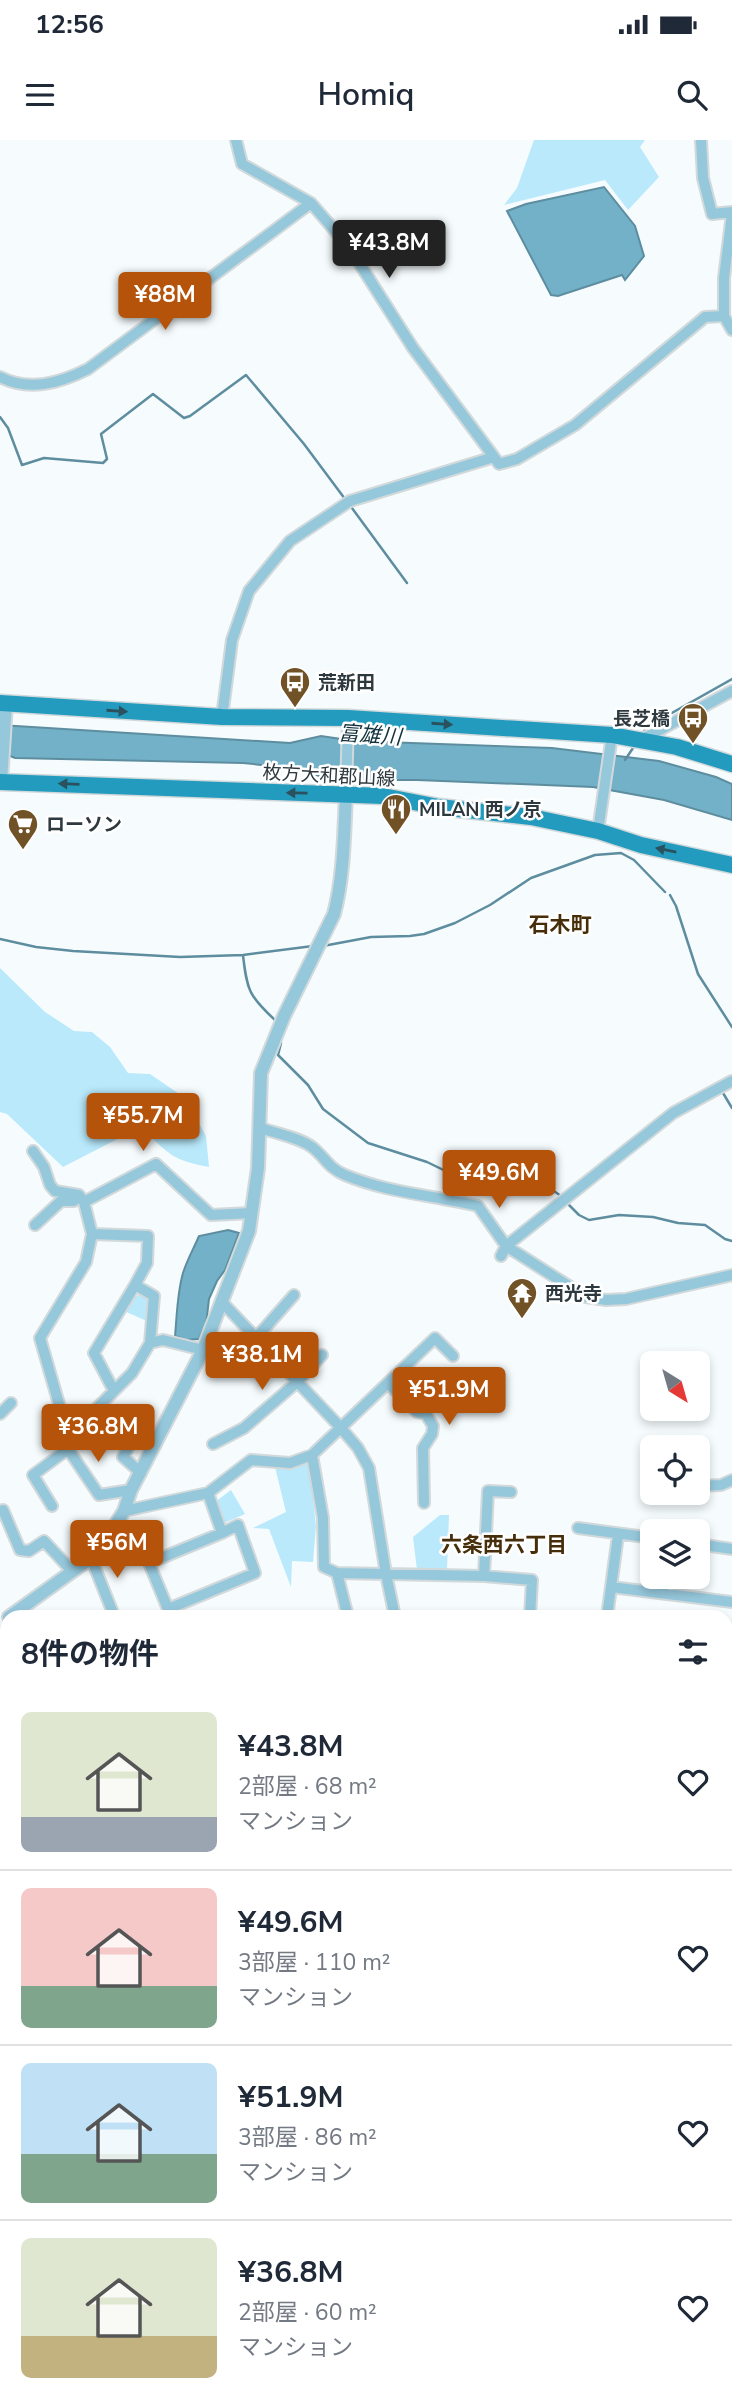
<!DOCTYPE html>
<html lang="ja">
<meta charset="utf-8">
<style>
body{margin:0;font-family:"Nunito Sans","Noto Sans JP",sans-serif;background:#f2f2f3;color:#1f2937;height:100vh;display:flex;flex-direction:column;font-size:26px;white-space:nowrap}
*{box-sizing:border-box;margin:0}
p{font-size:23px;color:#747a83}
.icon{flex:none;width:38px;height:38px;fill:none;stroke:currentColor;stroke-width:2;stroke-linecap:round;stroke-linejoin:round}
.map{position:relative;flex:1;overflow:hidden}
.drawer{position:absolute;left:0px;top:1470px;width:733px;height:798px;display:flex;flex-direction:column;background:#fff;border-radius:21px 21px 0 0;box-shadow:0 4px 10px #0003}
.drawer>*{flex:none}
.needle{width:46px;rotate:143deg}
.fabs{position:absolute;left:640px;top:1211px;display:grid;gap:14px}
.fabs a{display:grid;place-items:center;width:70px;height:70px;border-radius:10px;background:#fff;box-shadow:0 4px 10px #0003;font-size:35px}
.price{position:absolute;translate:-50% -60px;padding:0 16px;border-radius:7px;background:#b45309;color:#fff;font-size:23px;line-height:46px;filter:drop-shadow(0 2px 4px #0008)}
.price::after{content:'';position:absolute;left:50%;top:42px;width:21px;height:16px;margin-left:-10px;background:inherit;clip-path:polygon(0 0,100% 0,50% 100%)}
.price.on{background:#222;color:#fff}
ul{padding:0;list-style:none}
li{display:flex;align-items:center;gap:21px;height:175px;padding:0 21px}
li+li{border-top:2px solid #e0e1e3}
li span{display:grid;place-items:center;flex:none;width:196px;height:140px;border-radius:10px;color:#555}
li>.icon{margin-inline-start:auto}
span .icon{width:84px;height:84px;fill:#fffc;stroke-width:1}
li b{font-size:30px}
h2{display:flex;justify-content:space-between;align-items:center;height:84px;padding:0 21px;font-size:30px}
.status{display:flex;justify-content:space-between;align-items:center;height:49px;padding:0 35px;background:#fff;direction:ltr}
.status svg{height:19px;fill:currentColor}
header{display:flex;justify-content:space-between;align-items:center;height:91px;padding:0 21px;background:#fff;font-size:32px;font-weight:600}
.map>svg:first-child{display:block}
.green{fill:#b9e9fb}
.water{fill:#72b1c8;stroke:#5d8d9f;stroke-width:2}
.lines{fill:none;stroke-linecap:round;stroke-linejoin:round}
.stream{stroke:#5d8d9f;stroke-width:2.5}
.minor-casing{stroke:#d2d9db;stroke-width:14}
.tertiary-casing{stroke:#d2d9db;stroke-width:16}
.primary-casing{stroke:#d2d9db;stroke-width:19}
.minor{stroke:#96c8dc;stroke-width:10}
.tertiary{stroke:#96c8dc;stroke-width:12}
.primary{stroke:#229bbf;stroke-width:16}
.oneway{fill:#2a525e}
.labels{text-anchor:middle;stroke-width:5;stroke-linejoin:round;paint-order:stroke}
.poi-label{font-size:19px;font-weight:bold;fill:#2d393e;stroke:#fff;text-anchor:start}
.street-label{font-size:19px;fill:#2d393e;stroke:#fff}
.water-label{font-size:21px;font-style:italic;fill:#14333e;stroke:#fff}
.neighbourhood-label{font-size:21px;font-weight:bold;fill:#452e09;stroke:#fff}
</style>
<div class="status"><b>12:56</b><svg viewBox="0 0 49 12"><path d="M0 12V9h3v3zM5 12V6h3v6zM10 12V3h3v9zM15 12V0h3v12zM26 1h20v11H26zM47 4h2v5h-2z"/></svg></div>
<header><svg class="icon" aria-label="menu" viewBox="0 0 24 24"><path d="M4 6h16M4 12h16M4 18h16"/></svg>Homiq<svg class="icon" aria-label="search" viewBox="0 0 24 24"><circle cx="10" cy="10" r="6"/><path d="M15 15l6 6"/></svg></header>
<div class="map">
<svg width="732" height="2268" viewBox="0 0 732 2268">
<rect width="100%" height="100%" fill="#f6fcfe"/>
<path class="green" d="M534 0H645L640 7 659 37 628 70 605 40 504 65 517 48Z
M0 828 45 872 74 891 92 892 110 907 128 933 150 934 185 958 206 996 209 1027C172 1020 170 1015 143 989L129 993 63 1027 7 974 0 972Z
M141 1154 148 1159 149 1182 124 1171 134 1157Z
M309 1324 316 1386 313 1422 292 1421 291 1447 269 1389 253 1388 286 1372 275 1327Z
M231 1350 245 1374 224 1383 215 1362Z
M440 1375H449L447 1429 417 1430 413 1397Z
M732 2021V2129L726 2131V2023Z"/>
<path class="water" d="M604 47 635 86 644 116 625 140 622 135 558 156 551 155 507 71 526 64Z
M0 585 290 603 321 596 355 601 552 608 659 621 716 637 732 644V680L664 660 593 647 417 640H330L300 629 243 623 15 618 0 612Z
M228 1090 239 1093 225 1130 217 1141 209 1159 206 1185 199 1199 186 1200 175 1196C177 1175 177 1154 183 1133 187 1120 194 1108 199 1096Z"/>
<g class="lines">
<path class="stream" d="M0 277 8 288 22 325 44 318 103 323 107 319 101 294 153 254 184 278 190 276 246 235 304 304 345 359
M349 364 407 443
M643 593 647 587 732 539
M625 620 635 605
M670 755 676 766 698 834 732 887
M0 799 36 807 73 811 180 817 243 815 313 806
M323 806 371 797 410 796 424 794 455 783 490 765 531 738 595 715 621 713 634 720 665 752
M243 815C247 851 249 856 276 881
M281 903 278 915 308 945 323 969 368 1003 427 1022 462 1039
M723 953 732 968
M507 1038 532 1025 541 1042 561 1056
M467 1041 476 1051
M479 1049 502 1036
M567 1063 579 1075 589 1080 619 1075 653 1077 678 1083 705 1085 725 1099 732 1101"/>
<g class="minor-casing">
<path id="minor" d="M236 0 242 24 311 63 349 107 413 208 494 317
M701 0 703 38 712 74 732 72
M724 176V138L732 74
M0 237C29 252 60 243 88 229L311 63
M222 577 232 500 249 451 290 401 350 361 494 317 499 324 517 319 575 285 705 177 724 176 732 190
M641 600 732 551
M346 654 348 578
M598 691 612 595
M261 988C277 994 298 997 312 1007 325 1017 328 1028 345 1035 388 1053 433 1055 478 1066L506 1106 586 1157 606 1160 626 1159 732 1135
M33 1011 44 1027 50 1045 55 1051 79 1055 84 1062
M35 1085 61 1061H74
M92 1094 84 1062 156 1024 211 1075 252 1073
M501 1116 506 1106 673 973 732 941
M135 1145 94 1213 114 1251 88 1277 65 1285 40 1198 86 1122 92 1094 148 1096 147 1123 135 1145 154 1156 150 1203 163 1200 203 1210
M221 1161 341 1288 358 1308 369 1328 386 1434 395 1477
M257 1197 294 1155
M453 1216 435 1198 312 1315 323 1378 324 1427 337 1433 484 1436 532 1440 530 1477
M388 1243 417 1272 426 1274 433 1286 432 1294 423 1308 424 1363
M114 1251 132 1233 150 1203
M0 1274 11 1263
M65 1285 60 1293 68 1309 99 1355 131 1350
M213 1304 244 1288 296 1243 322 1215
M141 1333 123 1317 145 1278
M698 1346 721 1345 732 1340
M208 1353 222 1393 238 1385 255 1433 168 1469 149 1423 222 1393
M52 1366 33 1335 68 1309
M3 1370 20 1410 29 1411 44 1401 72 1431
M124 1371 208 1353 251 1320 290 1323 312 1315
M578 1388 653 1398
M698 1404 732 1409
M91 1418 113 1473
M337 1433 348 1477
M484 1436 488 1351 511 1352
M611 1447 732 1462
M663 1453 665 1437
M607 1477 618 1395
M726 1515 732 1516
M0 1664 7 1666
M726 1685 732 1682
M726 1750 732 1747
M726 1814 732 1811
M726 1876 732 1873
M726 1889 732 1900
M0 1921 7 1929
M726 1941 732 1938
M0 1960 7 1954
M726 2003 732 2001
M0 2041 7 2048
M0 2129 7 2123
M0 2241 7 2244
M337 2261 346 2268
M151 2268 154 2261
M203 2268 209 2261
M270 2268 276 2261
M356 2268 361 2261
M675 2268 677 2261"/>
</g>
<g class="tertiary-casing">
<path id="tertiary" d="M1 642 6 563
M9 1477 91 1418 103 1405 124 1371 131 1350 203 1210 249 1091 258 1028 261 933 284 876 334 774C344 736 344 694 346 654
M726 1591 732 1588
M726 2156 732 2155
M526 2268 534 2261"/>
</g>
<g class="primary-casing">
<path id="primary" d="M0 563 222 577 348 578 612 595 677 607 732 624
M0 642 383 656 439 667 531 677 598 691 641 705 732 725"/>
</g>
<use href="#minor" class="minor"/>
<use href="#tertiary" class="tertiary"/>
<use href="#primary" class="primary"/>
</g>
<defs><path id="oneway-solid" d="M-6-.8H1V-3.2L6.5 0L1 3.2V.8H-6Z" transform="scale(1.75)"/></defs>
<g class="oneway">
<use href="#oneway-solid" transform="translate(117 571) rotate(4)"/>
<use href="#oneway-solid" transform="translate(442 584) rotate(4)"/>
<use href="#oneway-solid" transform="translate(69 644) rotate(-178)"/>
<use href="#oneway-solid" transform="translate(297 653) rotate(-179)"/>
<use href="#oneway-solid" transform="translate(666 710) rotate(-169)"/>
</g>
<defs>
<g id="bus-pin" transform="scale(1.575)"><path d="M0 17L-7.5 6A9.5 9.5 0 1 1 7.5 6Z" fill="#715227" stroke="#fff"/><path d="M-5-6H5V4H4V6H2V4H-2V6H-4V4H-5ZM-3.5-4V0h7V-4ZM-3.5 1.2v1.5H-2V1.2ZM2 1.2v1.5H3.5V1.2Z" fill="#fff"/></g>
<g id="restaurant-pin" transform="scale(1.575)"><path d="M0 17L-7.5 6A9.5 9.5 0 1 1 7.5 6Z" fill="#715227" stroke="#fff"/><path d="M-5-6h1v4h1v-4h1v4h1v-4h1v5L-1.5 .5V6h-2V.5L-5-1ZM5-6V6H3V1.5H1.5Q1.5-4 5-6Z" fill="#fff"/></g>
<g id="supermarket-pin" transform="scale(1.575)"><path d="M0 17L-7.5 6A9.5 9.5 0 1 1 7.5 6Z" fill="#715227" stroke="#fff"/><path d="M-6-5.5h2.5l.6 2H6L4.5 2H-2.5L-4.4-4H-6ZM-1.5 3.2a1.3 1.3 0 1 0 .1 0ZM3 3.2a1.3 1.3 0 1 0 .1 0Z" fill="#fff"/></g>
<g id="temple-pin" transform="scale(1.575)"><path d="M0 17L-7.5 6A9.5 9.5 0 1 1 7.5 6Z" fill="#715227" stroke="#fff"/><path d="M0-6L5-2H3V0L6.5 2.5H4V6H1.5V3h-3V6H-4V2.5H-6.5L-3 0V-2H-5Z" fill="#fff"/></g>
</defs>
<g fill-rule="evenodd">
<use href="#bus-pin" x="295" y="542"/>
<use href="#bus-pin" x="693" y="578"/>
<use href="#restaurant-pin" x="396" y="669"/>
<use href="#supermarket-pin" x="23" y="684"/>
<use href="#temple-pin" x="522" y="1153"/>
</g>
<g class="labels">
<g class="poi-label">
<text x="318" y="549">荒新田</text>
<text x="670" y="585" text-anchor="end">長芝橋</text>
<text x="419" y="676">MILAN 西ノ京</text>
<text x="46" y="691">ローソン</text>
<text x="545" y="1160">西光寺</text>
</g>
<g class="street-label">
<text transform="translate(329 635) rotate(3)" y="7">枚方大和郡山線</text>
</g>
<g class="water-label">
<text transform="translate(370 595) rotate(4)" y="7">富雄川</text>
</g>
<g class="neighbourhood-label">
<text x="560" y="792">石木町</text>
<text x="504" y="1412">六条西六丁目</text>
</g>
</g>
</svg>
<div class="fabs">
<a><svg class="needle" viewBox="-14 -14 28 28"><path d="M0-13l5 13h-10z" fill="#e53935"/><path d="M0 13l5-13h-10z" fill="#747a83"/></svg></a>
<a><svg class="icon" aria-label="locate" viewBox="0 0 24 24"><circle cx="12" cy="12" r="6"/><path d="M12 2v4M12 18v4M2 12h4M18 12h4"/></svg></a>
<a><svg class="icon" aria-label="layers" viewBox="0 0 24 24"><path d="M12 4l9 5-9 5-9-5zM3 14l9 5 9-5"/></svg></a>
</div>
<b class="price on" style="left:389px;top:140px">¥43.8M</b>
<b class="price" style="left:165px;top:192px">¥88M</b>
<b class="price" style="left:143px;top:1013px">¥55.7M</b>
<b class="price" style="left:499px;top:1070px">¥49.6M</b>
<b class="price" style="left:262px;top:1252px">¥38.1M</b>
<b class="price" style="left:449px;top:1287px">¥51.9M</b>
<b class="price" style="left:98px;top:1324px">¥36.8M</b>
<b class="price" style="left:117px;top:1440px">¥56M</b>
<section class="drawer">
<h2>8件の物件<svg class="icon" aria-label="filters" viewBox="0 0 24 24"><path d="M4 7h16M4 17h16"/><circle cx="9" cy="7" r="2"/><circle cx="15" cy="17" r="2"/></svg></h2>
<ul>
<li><span style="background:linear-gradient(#dfe7d0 75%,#9aa5b1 0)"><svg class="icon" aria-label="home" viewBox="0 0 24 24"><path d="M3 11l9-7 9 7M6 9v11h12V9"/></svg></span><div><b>¥43.8M</b><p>2部屋 · 68 m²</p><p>マンション</p></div><svg class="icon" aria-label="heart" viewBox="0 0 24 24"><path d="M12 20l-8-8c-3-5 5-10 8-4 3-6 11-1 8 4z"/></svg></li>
<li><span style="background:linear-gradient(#f6c9c9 70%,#7fa58c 0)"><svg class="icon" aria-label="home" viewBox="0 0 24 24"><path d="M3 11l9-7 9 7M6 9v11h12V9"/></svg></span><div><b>¥49.6M</b><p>3部屋 · 110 m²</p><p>マンション</p></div><svg class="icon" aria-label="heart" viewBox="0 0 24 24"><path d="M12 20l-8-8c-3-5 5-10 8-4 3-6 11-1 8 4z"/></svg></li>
<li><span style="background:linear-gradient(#bfe0f5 65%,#7fa58c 0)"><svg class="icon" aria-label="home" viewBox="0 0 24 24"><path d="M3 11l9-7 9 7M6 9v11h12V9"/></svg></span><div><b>¥51.9M</b><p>3部屋 · 86 m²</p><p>マンション</p></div><svg class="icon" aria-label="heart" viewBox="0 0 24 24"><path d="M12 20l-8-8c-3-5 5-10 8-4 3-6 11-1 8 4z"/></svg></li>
<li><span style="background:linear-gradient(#dfe7d0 70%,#c2b280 0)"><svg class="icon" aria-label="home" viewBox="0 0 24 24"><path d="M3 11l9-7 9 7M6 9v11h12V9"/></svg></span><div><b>¥36.8M</b><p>2部屋 · 60 m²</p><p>マンション</p></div><svg class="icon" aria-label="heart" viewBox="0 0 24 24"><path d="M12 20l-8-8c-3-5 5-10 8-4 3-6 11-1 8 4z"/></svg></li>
</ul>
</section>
</div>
